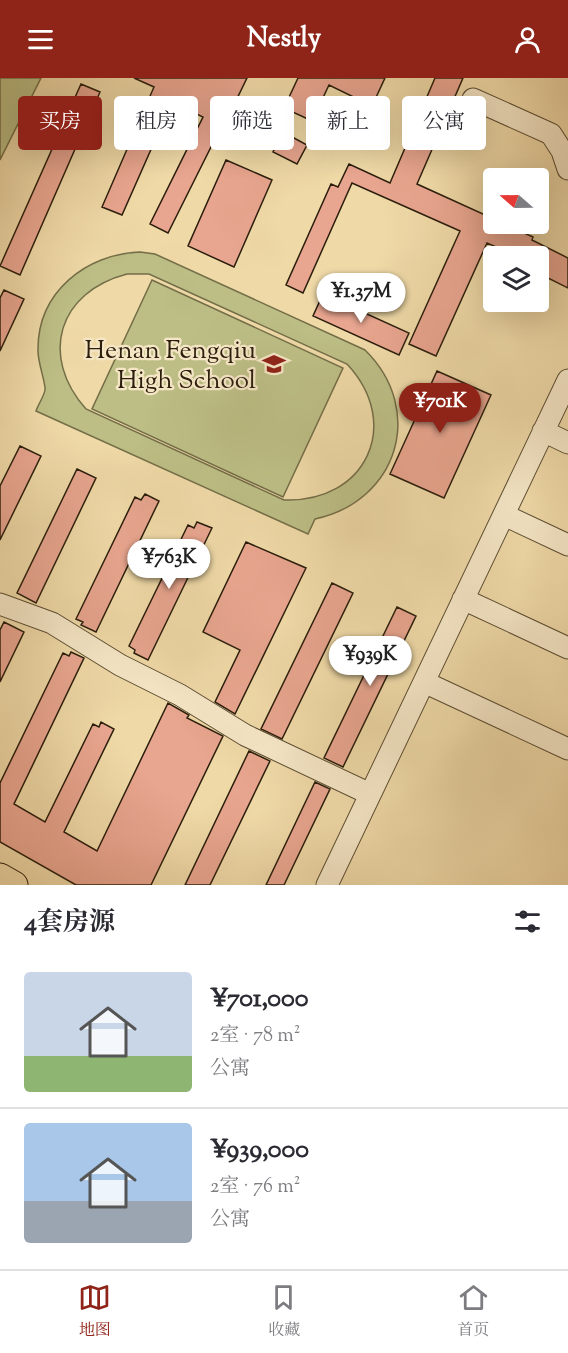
<!DOCTYPE html>
<html lang="zh">
<meta charset="utf-8">
<style>
body{margin:0;font-family:"Sorts Mill Goudy","Noto Serif SC",serif;background:#f7f7f7;color:#2b2b33;height:100vh;display:flex;flex-direction:column;font-size:22px;white-space:nowrap}
*{box-sizing:border-box;margin:0}
p{font-size:20px;color:#7c7c81}
.icon{flex:none;width:33px;height:33px;fill:none;stroke:currentColor;stroke-width:2;stroke-linecap:round;stroke-linejoin:round}
.map{position:relative;height:807px;overflow:hidden}
.side{display:flex;flex-direction:column;background:#fff;flex:1}
.side>*{flex:none}
.top-card{position:absolute;left:18px;top:18px;width:532px;height:54px;display:flex;gap:12px}
.needle{width:39px;rotate:290deg}
.controls{position:absolute;left:483px;top:90px;display:grid;gap:12px}
.controls a{display:grid;place-items:center;width:66px;height:66px;border-radius:6px;background:#fff;box-shadow:0 6px 24px #0002;font-size:30px}
.price{position:absolute;translate:-50% -51px;padding:0 14px;border-radius:21px;background:#fff;color:#222;font-size:20px;line-height:39px;filter:drop-shadow(0 2px 3px #0008)}
.price::after{content:'';position:absolute;left:50%;top:36px;width:18px;height:14px;margin-left:-9px;background:inherit;clip-path:polygon(0 0,100% 0,50% 100%)}
.price.current{background:#8f2418;color:#fff}
ul{padding:0;list-style:none}
li{display:flex;align-items:center;gap:18px;height:150px;padding:0 24px}
li+li{border-top:2px solid #e1e1e2}
li span{display:grid;place-items:center;flex:none;width:168px;height:120px;border-radius:6px;color:#555}
li>.icon{margin-inline-start:auto}
span .icon{width:72px;height:72px;fill:#fffc;stroke-width:1}
li b{font-size:26px}
h2{display:flex;justify-content:space-between;align-items:center;height:72px;padding:0 24px;font-size:26px}
.chip{padding:0 21px;border-radius:6px;background:#fff;box-shadow:0 6px 24px #0002;font-size:21px;line-height:54px}
.chip.current{background:#8f2418;color:#fff}
header{display:flex;justify-content:space-between;align-items:center;height:78px;padding:0 24px;background:#8f2418;color:#fff;font-size:27px;font-weight:700}
.dock{display:flex;justify-content:space-around;align-items:center;height:84px;border-top:2px solid #e1e1e2;background:#fff;font-size:16px;color:#7c7c81}
.dock a{display:grid;justify-items:center;gap:3px}
.dock .current{color:#8f2418}
.map>svg:first-child{display:block}
.green{fill:#bcbe85;stroke:#746e48;stroke-width:1.5;fill-rule:evenodd}
.building{fill:#e8a58f;stroke:#2b1e0c;stroke-width:1.5}
.lines{fill:none;stroke-linecap:round;stroke-linejoin:round}
.minor-casing{stroke:#5c4d33;stroke-width:23}
.major-casing{stroke:#2b1e0c;stroke-width:29}
.minor{stroke:#f5e6c6;stroke-width:21}
.major{stroke:#efd9a7;stroke-width:27}
.labels{text-anchor:middle;stroke-width:4.5;stroke-linejoin:round;paint-order:stroke}
.poi-label{font-size:26px;fill:#2b1e0c;stroke:#f5e6c6;text-anchor:end}
</style>
<header><svg class="icon" aria-label="menu" viewBox="0 0 24 24"><path d="M4 6h16M4 12h16M4 18h16"/></svg>Nestly<svg class="icon" aria-label="person" viewBox="0 0 24 24"><circle cx="12" cy="8" r="4"/><path d="M4 21q1-7 8-7t8 7"/></svg></header>
<div class="map">
<svg width="568" height="807" viewBox="0 0 568 807">
<rect width="100%" height="100%" fill="#efd9a7"/>
<filter id="stains"><feTurbulence type="fractalNoise" baseFrequency=".00333" numOctaves="4"/><feColorMatrix values="0 0 0 0 .2 0 0 0 0 .09 0 0 0 0 .02 0 0 0 .5 -.17"/></filter>
<radialGradient id="worn" r=".72"><stop offset=".6" stop-color="#630" stop-opacity="0"/><stop offset="1" stop-color="#630" stop-opacity=".3"/></radialGradient>
<path class="green" d="M0 0H41L0 82Z
M140 174 155 176 365 272C426 332 398 423 315 441L308 456 36 333C38 327 44 318 45 312 46 305 37 283 38 271 38 214 86 176 140 174ZM127 196H149L347 286C403 346 366 425 284 422L86 331C39 278 58 214 127 196Z
M152 202 343 290 283 419 92 331Z"/>
<path class="building" d="M134 0H247L231 33 240 37 234 51 223 45 168 155 150 146 203 39 172 24 122 137 102 129 154 9Z
M298 0H385L372 28 329 7 312 43 284 30Z
M435 0H463L417 106 494 141V146H504L533 159 532 162 568 180V210L538 195V178H517L487 165 436 278 409 266 460 153 352 105 303 215 286 207 331 106 338 109 349 86 390 105Z
M81 6 100 14 20 197 0 188Z
M283 54 307 67 297 86 273 74Z
M226 82 272 102 234 189 188 168Z
M4 212 24 221 0 273V220Z
M323 216 409 255 399 277 313 238Z
M437 293 491 317 444 420 390 396Z
M20 368 41 378 0 462V408Z
M77 391 96 400 36 525 17 515Z
M145 416 159 423 96 554 81 547 83 544 76 541 135 419 141 422Z
M197 444 212 450 148 582 134 575 135 572 129 568 188 447 194 450Z
M246 464 306 490 235 636 215 624 240 572 203 554Z
M332 505 353 515 282 661 261 651Z
M397 529 416 538 343 689 324 680Z
M4 544 24 554 0 604V552Z
M71 574 84 580 14 726 45 744 93 646 99 649 101 644 114 651 64 754 97 773 168 625 189 637 187 640 223 658 151 807H76L0 764V705L63 575 69 578Z
M249 673 270 683 210 807H185Z
M315 704 330 711 284 807H266Z"/>
<g class="lines">
<g class="minor-casing">
<path id="minor" d="M473 21 551 56 562 73 568 91
M543 353 568 365
M504 437 568 467
M463 521 568 570
M0 526 52 545 120 587 180 617 245 657 370 716
M424 604 568 671
M327 807 568 302"/>
</g>
<g class="major-casing">
<path id="major" d="M0 799 14 807"/>
</g>
<use href="#minor" class="minor"/>
<use href="#major" class="major"/>
</g>
<defs>
<g id="school-bare" transform="scale(1.8)"><path d="M0-5L7-2L0 1L-7-2ZM-4 1L0 2.5L4 1V4Q0 6-4 4Z" fill="#8f2418" stroke="#f5e6c6" stroke-width="2.5" paint-order="stroke"/></g>
</defs>
<g fill-rule="evenodd">
<use href="#school-bare" x="274" y="286"/>
</g>
<g class="labels">
<g class="poi-label">
<text x="256" y="280">Henan Fengqiu<tspan x="256" dy="30">High School</tspan></text>
</g>
</g>
<rect width="100%" height="100%" filter="url(#stains)"/>
<rect width="100%" height="100%" fill="url(#worn)"/>
</svg>
<div class="controls">
<a><svg class="needle" viewBox="-14 -14 28 28"><path d="M0-13l5 13h-10z" fill="#e53935"/><path d="M0 13l5-13h-10z" fill="#7c7c81"/></svg></a>
<a><svg class="icon" aria-label="layers" viewBox="0 0 24 24"><path d="M12 4l9 5-9 5-9-5zM3 14l9 5 9-5"/></svg></a>
</div>
<b class="price" style="left:361px;top:246px">¥1.37M</b>
<b class="price current" style="left:440px;top:356px">¥701K</b>
<b class="price" style="left:169px;top:512px">¥763K</b>
<b class="price" style="left:370px;top:609px">¥939K</b>
<div class="top-card">
<a class="chip current">买房</a>
<a class="chip">租房</a>
<a class="chip">筛选</a>
<a class="chip">新上</a>
<a class="chip">公寓</a>
</div>
</div>
<section class="side">
<h2>4套房源<svg class="icon" aria-label="filters" viewBox="0 0 24 24"><path d="M4 7h16M4 17h16"/><circle cx="9" cy="7" r="2"/><circle cx="15" cy="17" r="2"/></svg></h2>
<ul>
<li><span style="background:linear-gradient(#c9d6e8 70%,#8fb573 0)"><svg class="icon" aria-label="home" viewBox="0 0 24 24"><path d="M3 11l9-7 9 7M6 9v11h12V9"/></svg></span><div><b>¥701,000</b><p>2室 · 78 m²</p><p>公寓</p></div></li>
<li><span style="background:linear-gradient(#a9c7e8 65%,#9aa5b1 0)"><svg class="icon" aria-label="home" viewBox="0 0 24 24"><path d="M3 11l9-7 9 7M6 9v11h12V9"/></svg></span><div><b>¥939,000</b><p>2室 · 76 m²</p><p>公寓</p></div></li>
</ul>
</section>
<nav class="dock">
<a class="current"><svg class="icon" aria-label="map" viewBox="0 0 24 24"><path d="M3 6l6-2 6 2 6-2v14l-6 2-6-2-6 2zM9 4v14M15 6v14"/></svg>地图</a>
<a><svg class="icon" aria-label="saved" viewBox="0 0 24 24"><path d="M7 4h10v16l-5-4-5 4z"/></svg>收藏</a>
<a><svg class="icon" aria-label="home" viewBox="0 0 24 24"><path d="M3 11l9-7 9 7M6 9v11h12V9"/></svg>首页</a>
</nav>
